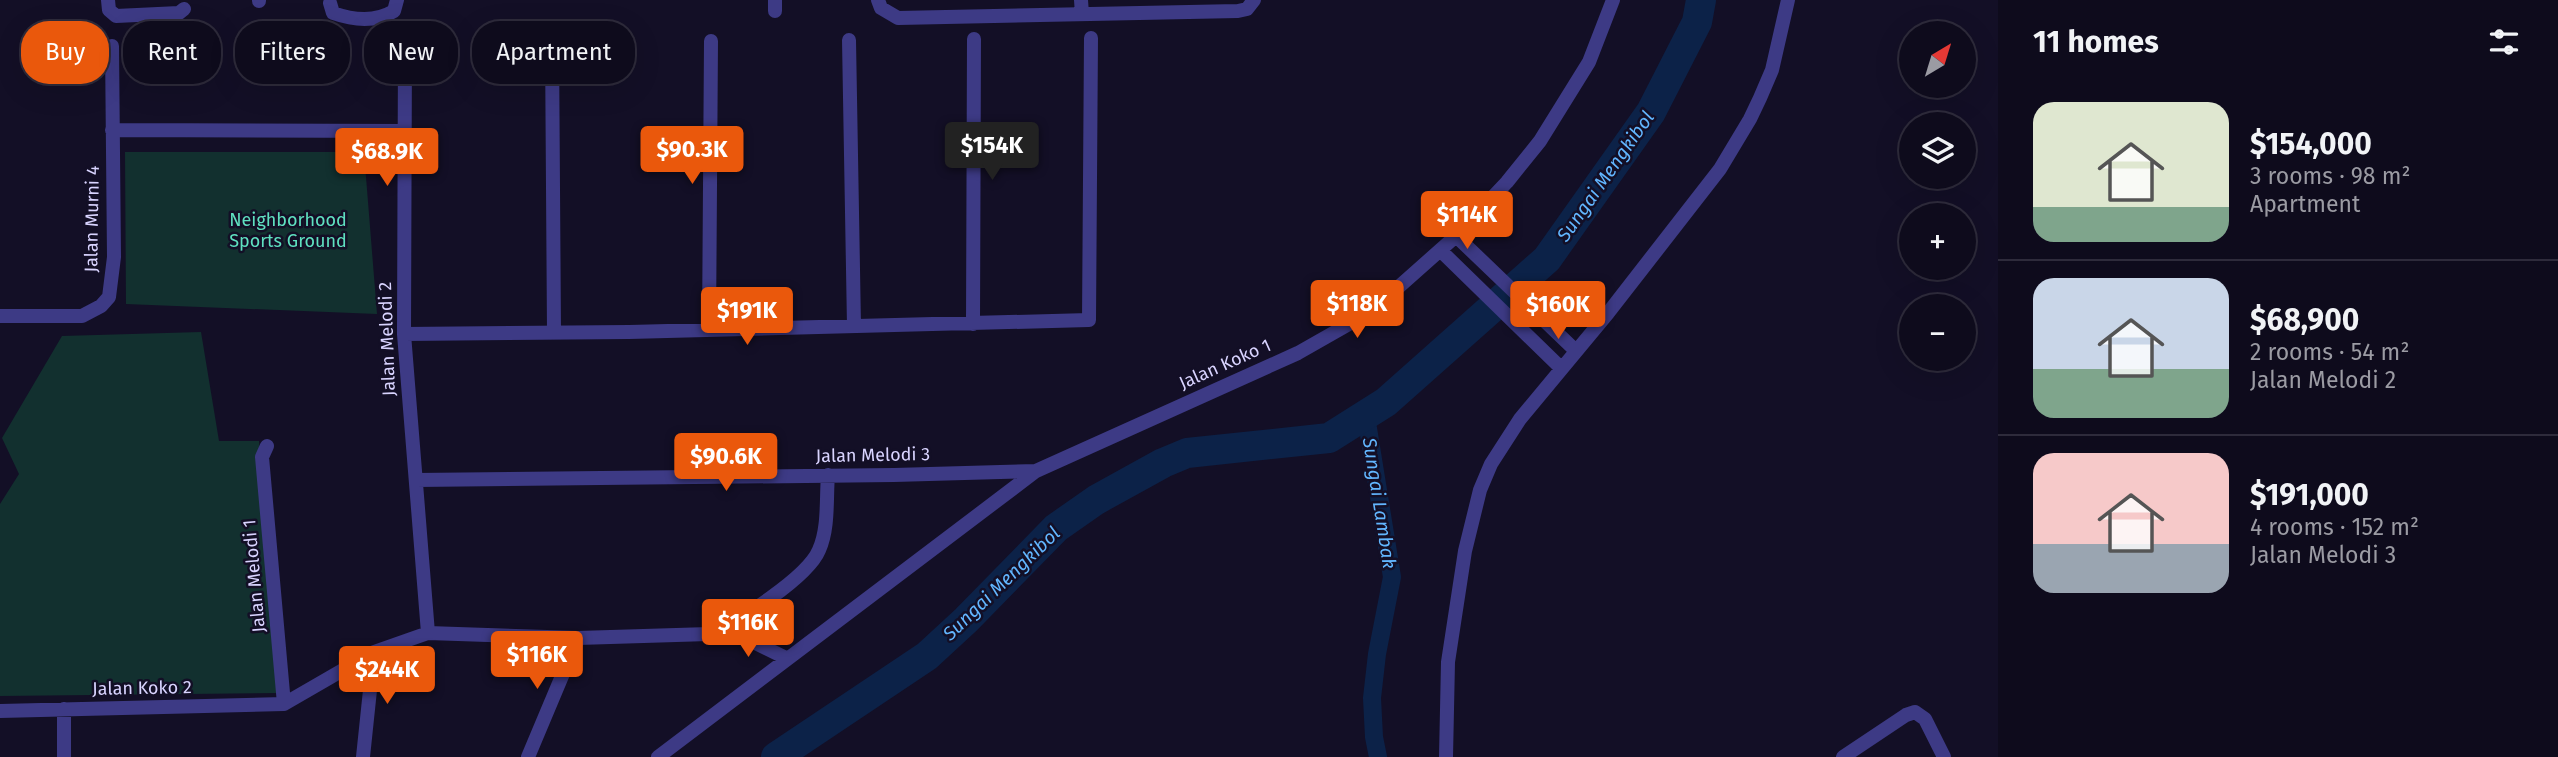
<!DOCTYPE html>
<meta charset="utf-8">
<style>
body{margin:0;font-family:"Fira Sans",sans-serif;background:#1c1929;color:#f1f3f6;height:100vh;display:flex;flex-direction:column;font-size:26px;white-space:nowrap}
*{box-sizing:border-box;margin:0}
p{font-size:23px;color:#9b9ba3}
.icon{flex:none;width:38px;height:38px;fill:none;stroke:currentColor;stroke-width:2;stroke-linecap:round;stroke-linejoin:round}
.map{position:relative;flex:1;overflow:hidden}
.panel{display:flex;flex-direction:column;background:#0e0b1c;width:560px}
.panel>*{flex:none}
.guide{position:absolute;left:21px;top:21px;width:665px;height:63px;display:flex;gap:14px}
.needle{width:46px;rotate:38deg}
.buttons{position:absolute;left:1899px;top:21px;display:grid;gap:14px}
.buttons a{display:grid;place-items:center;width:77px;height:77px;border-radius:50%;background:#0e0b1c;box-shadow:0 7px 28px #0002,0 0 0 2px #2e2b3b;font-size:35px}
.price{position:absolute;translate:-50% -60px;padding:0 16px;border-radius:7px;background:#ea580c;color:#fff;font-size:23px;line-height:46px;filter:drop-shadow(0 2px 4px #0008)}
.price::after{content:'';position:absolute;left:50%;top:42px;width:21px;height:16px;margin-left:-10px;background:inherit;clip-path:polygon(0 0,100% 0,50% 100%)}
.price.current{background:#222;color:#fff}
ul{padding:0;list-style:none}
li{display:flex;align-items:center;gap:21px;height:175px;padding:0 35px}
li+li{border-top:2px solid #2e2b3b}
li span{display:grid;place-items:center;flex:none;width:196px;height:140px;border-radius:21px;color:#555}
li>.icon{margin-inline-start:auto}
span .icon{width:84px;height:84px;fill:#fffc;stroke-width:1}
li b{font-size:30px}
h2{display:flex;justify-content:space-between;align-items:center;height:84px;padding:0 35px;font-size:30px}
.tag{padding:0 24px;border-radius:28px;background:#0e0b1c;box-shadow:0 7px 28px #0002,0 0 0 2px #2e2b3b;font-size:24px;line-height:63px}
.tag.current{background:#ea580c;color:#fff}
main{display:flex;flex:1;min-height:0}
.map>svg:first-child{display:block}
.green{fill:#12302f}
.lines{fill:none;stroke-linecap:round;stroke-linejoin:round}
.canal{stroke:#0c2248;stroke-width:18}
.river{stroke:#0c2248;stroke-width:30}
.street{stroke:#3d3a85;stroke-width:14}
.labels{text-anchor:middle;stroke-width:5;stroke-linejoin:round;paint-order:stroke}
.street-label{font-size:18px;fill:#d9d4ff;stroke:#130f26}
.park-label{font-size:18px;fill:#5fe0c0;stroke:#130f26}
.water-label{font-size:19px;font-style:italic;fill:#62b6ff;stroke:#130f26}
</style>
<main>
<div class="map">
<svg width="1998" height="757" viewBox="0 0 1998 757">
<rect width="100%" height="100%" fill="#130f26"/>
<path class="green" d="M125 152H364L377 314 126 304Z
M201 332 219 441H259L278 693 0 696V504L19 474 2 438 62 336Z"/>
<g class="lines">
<path class="canal" d="M1366 416 1392 577 1377 654 1372 698 1374 737 1378 757"/>
<path class="river" d="M776 757 927 656 966 620 1056 528 1096 500 1163 463 1187 453 1329 438 1386 402 1547 259 1651 112 1697 22 1701 0"/>
<path class="street" d="M108 0 109 10 116 16 179 13 184 9
M775 0V11
M878 0 881 8 898 18 1238 11 1247 9 1254 0
M1081 0 1082 14
M259 1V0
M330 3 333 13C353 20 376 22 394 11L397 0
M849 40 854 326
M552 42 554 332
M405 43 404 334 428 633
M112 130 404 131
M1456 236 1576 351
M1441 251 1561 368
M0 316H82L101 306 109 297 114 257 112 46
M973 324 974 39
M709 330 711 41
M404 334 629 332 1089 320 1091 38
M267 446 262 457 284 704
M416 480 894 475 1036 471
M725 628 786 658
M64 709V757
M0 711 284 704 374 652 428 633 578 638 709 634C737 623 808 577 819 550 829 528 826 498 828 475
M363 757 374 652
M528 757 578 638
M658 757 1036 471 1298 353 1356 320 1393 292 1456 236 1507 182 1540 141 1589 62 1613 0
M1446 757 1448 662 1465 551 1480 490 1491 464 1520 419 1608 313 1720 169 1750 119 1760 98 1772 70 1788 0
M1843 757 1906 715 1915 712 1925 719 1944 757"/>
</g>
<g class="labels">
<g class="street-label">
<text transform="translate(92 219) rotate(-89)" y="6">Jalan Murni 4</text>
<text transform="translate(387 339) rotate(-92)" y="6">Jalan Melodi 2</text>
<text transform="translate(1225 364) rotate(-24)" y="6">Jalan Koko 1</text>
<text transform="translate(873 455) rotate(-1)" y="6">Jalan Melodi 3</text>
<text transform="translate(254 576) rotate(-95)" y="6">Jalan Melodi 1</text>
<text transform="translate(142 688) rotate(-1)" y="6">Jalan Koko 2</text>
</g>
<g class="park-label">
<text x="288" y="226">Neighborhood<tspan x="288" dy="21">Sports Ground</tspan></text>
</g>
<g class="water-label">
<text transform="translate(1605 176) rotate(-55)" y="7">Sungai Mengkibol</text>
<text transform="translate(1380 503) rotate(81)" y="7">Sungai Lambak</text>
<text transform="translate(1001 583) rotate(-44)" y="7">Sungai Mengkibol</text>
</g>
</g>
</svg>
<div class="buttons">
<a><svg class="needle" viewBox="-14 -14 28 28"><path d="M0-13l5 13h-10z" fill="#e53935"/><path d="M0 13l5-13h-10z" fill="#9b9ba3"/></svg></a>
<a><svg class="icon" aria-label="layers" viewBox="0 0 24 24"><path d="M12 4l9 5-9 5-9-5zM3 14l9 5 9-5"/></svg></a>
<a>+</a>
<a>−</a>
</div>
<b class="price current" style="left:992px;top:182px">$154K</b>
<b class="price" style="left:692px;top:186px">$90.3K</b>
<b class="price" style="left:387px;top:188px">$68.9K</b>
<b class="price" style="left:1467px;top:251px">$114K</b>
<b class="price" style="left:1357px;top:340px">$118K</b>
<b class="price" style="left:1558px;top:341px">$160K</b>
<b class="price" style="left:747px;top:347px">$191K</b>
<b class="price" style="left:726px;top:493px">$90.6K</b>
<b class="price" style="left:748px;top:659px">$116K</b>
<b class="price" style="left:537px;top:691px">$116K</b>
<b class="price" style="left:387px;top:706px">$244K</b>
<div class="guide">
<a class="tag current">Buy</a>
<a class="tag">Rent</a>
<a class="tag">Filters</a>
<a class="tag">New</a>
<a class="tag">Apartment</a>
</div>
</div>
<section class="panel">
<h2>11 homes<svg class="icon" aria-label="filters" viewBox="0 0 24 24"><path d="M4 7h16M4 17h16"/><circle cx="9" cy="7" r="2"/><circle cx="15" cy="17" r="2"/></svg></h2>
<ul>
<li><span style="background:linear-gradient(#dfe7d0 75%,#7fa58c 0)"><svg class="icon" aria-label="home" viewBox="0 0 24 24"><path d="M3 11l9-7 9 7M6 9v11h12V9"/></svg></span><div><b>$154,000</b><p>3 rooms · 98 m²</p><p>Apartment</p></div></li>
<li><span style="background:linear-gradient(#c9d6e8 65%,#7fa58c 0)"><svg class="icon" aria-label="home" viewBox="0 0 24 24"><path d="M3 11l9-7 9 7M6 9v11h12V9"/></svg></span><div><b>$68,900</b><p>2 rooms · 54 m²</p><p>Jalan Melodi 2</p></div></li>
<li><span style="background:linear-gradient(#f6c9c9 65%,#9aa5b1 0)"><svg class="icon" aria-label="home" viewBox="0 0 24 24"><path d="M3 11l9-7 9 7M6 9v11h12V9"/></svg></span><div><b>$191,000</b><p>4 rooms · 152 m²</p><p>Jalan Melodi 3</p></div></li>
</ul>
</section>
</main>
